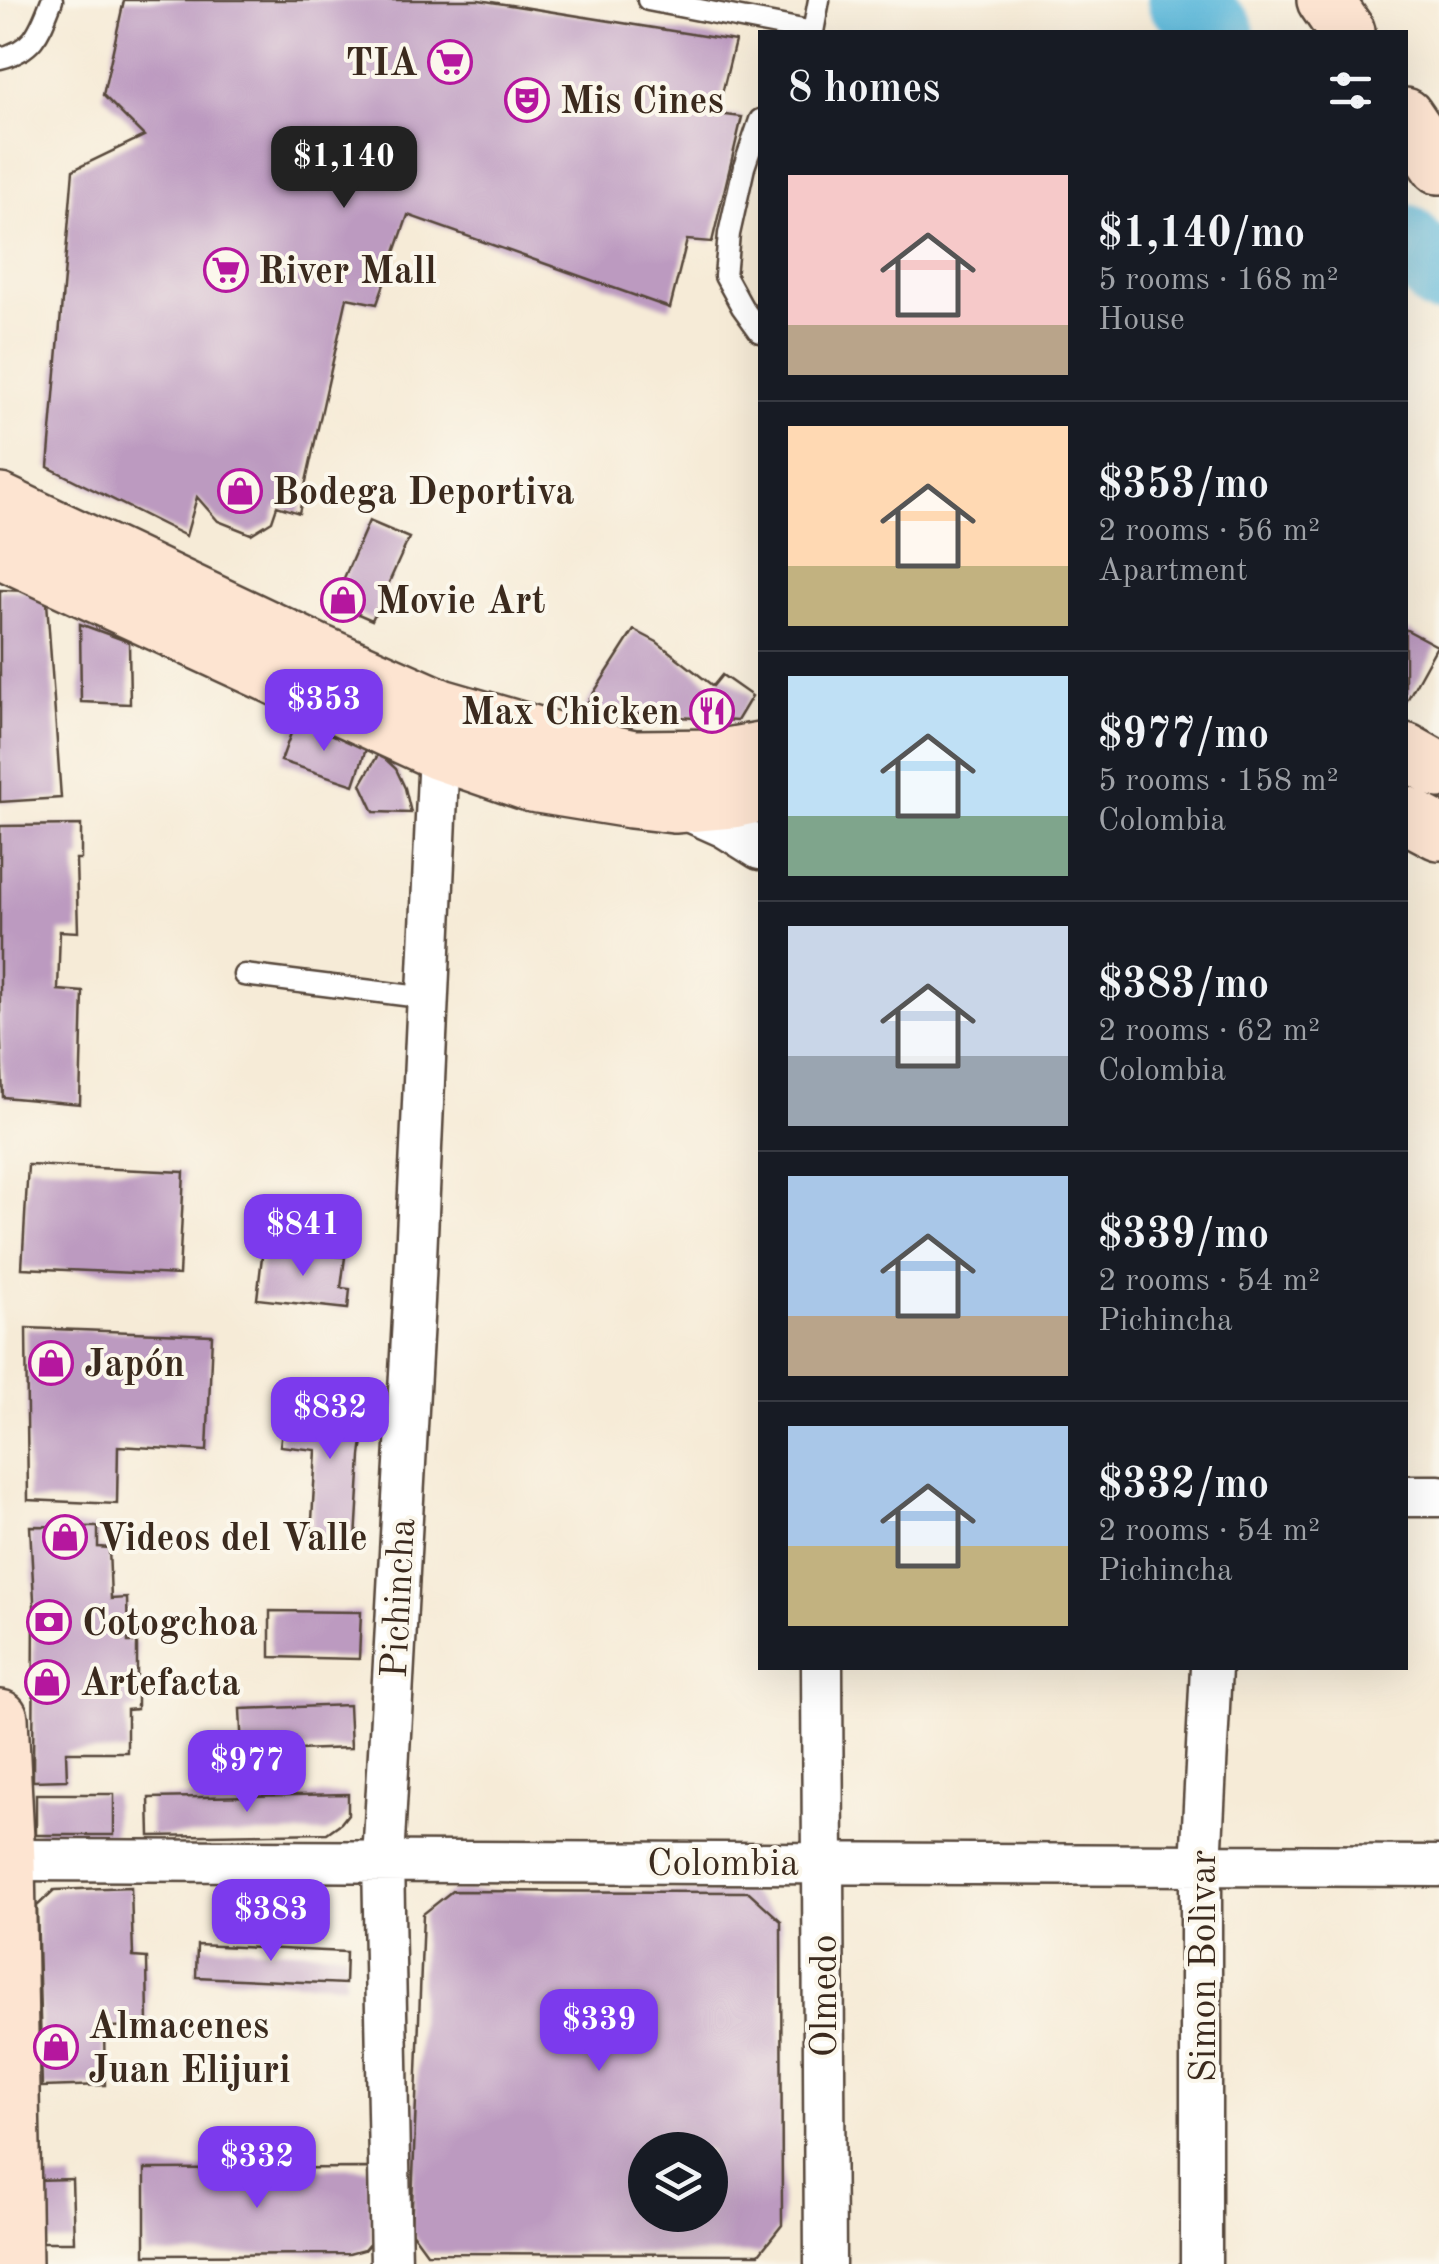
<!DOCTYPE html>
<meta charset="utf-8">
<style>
body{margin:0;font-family:"Old Standard TT",serif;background:#20242c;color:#f1f3f6;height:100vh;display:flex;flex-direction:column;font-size:38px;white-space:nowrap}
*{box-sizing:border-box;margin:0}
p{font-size:32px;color:#9ea1a6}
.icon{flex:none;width:55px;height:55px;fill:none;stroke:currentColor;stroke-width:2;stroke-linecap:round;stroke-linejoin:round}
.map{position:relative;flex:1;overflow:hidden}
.panel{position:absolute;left:758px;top:30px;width:650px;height:1640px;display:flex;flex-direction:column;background:#171b24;border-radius:0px;box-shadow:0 10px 40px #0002}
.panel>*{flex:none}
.tools{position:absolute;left:628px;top:2132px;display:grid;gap:20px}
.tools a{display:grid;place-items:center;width:100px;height:100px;border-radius:50%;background:#171b24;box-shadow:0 10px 40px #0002;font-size:50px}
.price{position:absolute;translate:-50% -85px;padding:0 22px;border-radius:20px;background:#7c3aed;color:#fff;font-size:32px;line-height:65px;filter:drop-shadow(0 2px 5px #0008)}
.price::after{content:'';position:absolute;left:50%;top:60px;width:30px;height:22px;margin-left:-15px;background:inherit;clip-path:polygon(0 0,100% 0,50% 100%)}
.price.on{background:#222;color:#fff}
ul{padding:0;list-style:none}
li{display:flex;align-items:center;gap:30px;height:250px;padding:0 30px}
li+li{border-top:2px solid #363941}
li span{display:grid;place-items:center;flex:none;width:280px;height:200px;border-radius:0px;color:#555}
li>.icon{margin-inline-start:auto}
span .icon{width:120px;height:120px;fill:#fffc;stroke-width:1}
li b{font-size:42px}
h2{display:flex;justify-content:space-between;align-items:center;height:120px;padding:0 30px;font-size:42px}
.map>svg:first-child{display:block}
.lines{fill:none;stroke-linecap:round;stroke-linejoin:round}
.river{stroke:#5db9db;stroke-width:70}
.building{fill:#bc9ac0;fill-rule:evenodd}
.lane-casing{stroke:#57473a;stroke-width:25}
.street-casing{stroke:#57473a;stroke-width:45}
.secondary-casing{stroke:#57473a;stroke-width:60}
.lane{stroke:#fff;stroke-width:20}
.street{stroke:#fff;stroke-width:40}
.secondary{stroke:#fde4d1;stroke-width:55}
.labels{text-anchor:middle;stroke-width:8;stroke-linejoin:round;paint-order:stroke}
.poi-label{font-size:38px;font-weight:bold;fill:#3b2a1e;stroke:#fbf7ec;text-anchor:start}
.street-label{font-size:38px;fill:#3b2a1e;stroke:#fbf7ec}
</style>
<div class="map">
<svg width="1439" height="2264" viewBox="0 0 1439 2264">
<rect width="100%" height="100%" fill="#fbf7ec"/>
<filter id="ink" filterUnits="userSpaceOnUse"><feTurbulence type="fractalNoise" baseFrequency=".01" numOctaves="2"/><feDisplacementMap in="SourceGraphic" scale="20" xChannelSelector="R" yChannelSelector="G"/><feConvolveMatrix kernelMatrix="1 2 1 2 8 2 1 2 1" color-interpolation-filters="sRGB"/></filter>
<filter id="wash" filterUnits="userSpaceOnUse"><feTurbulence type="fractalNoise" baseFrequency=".0048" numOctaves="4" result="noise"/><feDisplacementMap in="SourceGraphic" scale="40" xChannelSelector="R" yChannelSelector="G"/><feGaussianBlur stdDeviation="2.25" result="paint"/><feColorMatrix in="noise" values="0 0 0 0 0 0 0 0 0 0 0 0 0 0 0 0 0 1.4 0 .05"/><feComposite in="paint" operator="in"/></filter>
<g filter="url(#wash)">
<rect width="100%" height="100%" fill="#f6ebd7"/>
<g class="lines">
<path class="river" d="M1182 0 1220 32
M1405 239 1439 279"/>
</g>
<g id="blocks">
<path class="building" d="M124 0H479L735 41 717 114 742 117 712 242 687 240 670 308 408 215 377 304 347 298 299 513 277 506 272 521 251 534 218 521 197 497 186 536 48 467 73 170 144 136 103 95Z
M369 521 409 538 372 620 333 603Z
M0 590 29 591 47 602 61 798 0 802Z
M80 624 129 642 130 704 81 702Z
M1405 629 1437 646 1405 704Z
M634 630 657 642 713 686 722 675 752 696 737 721 607 712 584 708Z
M295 722 367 746 354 785 281 761Z
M379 753 396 769 405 788 411 813 374 812 361 784Z
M81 825V859H76L78 932 60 931 58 990 83 992 80 1104 3 1097 0 1020V826Z
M28 1165 184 1172 179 1275 22 1268Z
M263 1248 345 1257 341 1288 350 1289 348 1309 257 1299Z
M26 1328 212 1335 207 1451 118 1446 117 1504 28 1500Z
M286 1399 367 1408 361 1456 356 1540 311 1538 316 1450 280 1446Z
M30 1526 98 1527V1547L109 1548 111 1599 127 1598 128 1642H137V1709L127 1710V1752H66L67 1780 33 1781 34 1600Z
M270 1611 361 1612 359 1659 270 1657Z
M349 1705 351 1748 242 1752 240 1709Z
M36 1794H114V1835H36Z
M348 1794V1814L341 1823 327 1833 150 1836 149 1798Z
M131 1887 133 1957 147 1958 148 2026 104 2027 105 2085 42 2087 37 1906 54 1890Z
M452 1891 749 1892 781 1921 782 2225 759 2254 427 2253 411 2231 423 1914ZM645 2150H710V2215H645Z
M197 1945 346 1952 345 1984 196 1977Z
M369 2168 371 2242 364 2250 349 2254 145 2255V2169Z
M72 2179 74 2242H35L34 2180Z"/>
</g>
</g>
<g filter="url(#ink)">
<use href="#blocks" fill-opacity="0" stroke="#57473a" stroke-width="2.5"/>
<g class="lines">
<g class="lane-casing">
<path id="lane" d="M648 0 813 32
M813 32 819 0
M0 58C35 50 40 30 52 0
M760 120 744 167 729 234 725 276 742 307 760 332
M244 975 428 998"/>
</g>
<g class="street-casing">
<path id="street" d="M678 806 725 827 760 849
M1405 1496H1439
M822 1668 825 2264
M7 1860 1439 1866
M391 2264 383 1860 414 1301 439 752
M1201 2264V1865L1211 1668"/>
</g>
<g class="secondary-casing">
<path id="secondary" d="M1325 0 1347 32
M1405 116 1439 166
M0 502 319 653 441 707 565 743 634 758 721 757 760 750
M0 550 439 752 532 784 631 800 674 805 732 800 760 794
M1405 751 1439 770
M1405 814 1439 832
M0 1718 7 1860 14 2264"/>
</g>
<use href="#lane" class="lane"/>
<use href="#street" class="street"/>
<use href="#secondary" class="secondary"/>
</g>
</g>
<defs>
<g id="supermarket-ring" transform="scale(2.25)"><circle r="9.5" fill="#fbf7ec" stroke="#b5179e" stroke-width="1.5"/><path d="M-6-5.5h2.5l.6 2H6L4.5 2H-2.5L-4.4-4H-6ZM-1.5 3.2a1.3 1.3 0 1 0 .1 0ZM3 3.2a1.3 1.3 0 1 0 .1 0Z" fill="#b5179e"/></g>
<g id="theatre-ring" transform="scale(2.25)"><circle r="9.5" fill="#fbf7ec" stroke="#b5179e" stroke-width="1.5"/><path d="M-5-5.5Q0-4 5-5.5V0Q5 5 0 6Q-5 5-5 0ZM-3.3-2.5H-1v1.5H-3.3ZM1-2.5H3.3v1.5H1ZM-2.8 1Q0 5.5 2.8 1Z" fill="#b5179e"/></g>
<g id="shop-ring" transform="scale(2.25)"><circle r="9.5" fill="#fbf7ec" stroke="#b5179e" stroke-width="1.5"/><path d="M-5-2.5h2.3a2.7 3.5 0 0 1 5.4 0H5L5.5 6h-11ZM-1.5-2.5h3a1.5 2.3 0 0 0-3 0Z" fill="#b5179e"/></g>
<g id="restaurant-ring" transform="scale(2.25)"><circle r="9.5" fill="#fbf7ec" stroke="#b5179e" stroke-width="1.5"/><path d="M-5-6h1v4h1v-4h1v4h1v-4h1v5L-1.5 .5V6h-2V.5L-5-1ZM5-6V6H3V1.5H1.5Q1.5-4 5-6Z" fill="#b5179e"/></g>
<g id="bank-ring" transform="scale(2.25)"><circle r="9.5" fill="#fbf7ec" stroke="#b5179e" stroke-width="1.5"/><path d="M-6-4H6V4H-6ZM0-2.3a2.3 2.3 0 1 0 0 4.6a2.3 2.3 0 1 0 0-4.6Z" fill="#b5179e"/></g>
</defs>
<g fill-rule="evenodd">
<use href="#supermarket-ring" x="450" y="62"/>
<use href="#theatre-ring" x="527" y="100"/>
<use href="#supermarket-ring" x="226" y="270"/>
<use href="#shop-ring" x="240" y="491"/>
<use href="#shop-ring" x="343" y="600"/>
<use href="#restaurant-ring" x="712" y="711"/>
<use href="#shop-ring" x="51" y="1363"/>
<use href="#shop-ring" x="65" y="1537"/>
<use href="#bank-ring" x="49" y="1622"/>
<use href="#shop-ring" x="47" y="1682"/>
<use href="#shop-ring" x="56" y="2047"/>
</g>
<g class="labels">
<g class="poi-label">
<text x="418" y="75" text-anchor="end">TIA</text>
<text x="560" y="113">Mis Cines</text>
<text x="258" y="283">River Mall</text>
<text x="272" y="504">Bodega Deportiva</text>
<text x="376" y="613">Movie Art</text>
<text x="680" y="724" text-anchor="end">Max Chicken</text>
<text x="84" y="1376">Japón</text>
<text x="98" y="1550">Videos del Valle</text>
<text x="82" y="1635">Cotogchoa</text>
<text x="80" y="1695">Artefacta</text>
<text x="88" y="2038">Almacenes<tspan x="88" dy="44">Juan Elijuri</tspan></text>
</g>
<g class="street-label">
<text transform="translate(397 1598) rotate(-87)" y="13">Pichincha</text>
<text x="723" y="1875">Colombia</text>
<text transform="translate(1202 1966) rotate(-90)" y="13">Simon Bolìvar</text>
<text transform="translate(823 1996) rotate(-90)" y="13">Olmedo</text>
</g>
</g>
</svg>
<div class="tools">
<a><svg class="icon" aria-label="layers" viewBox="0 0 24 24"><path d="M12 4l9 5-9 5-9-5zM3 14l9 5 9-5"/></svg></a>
</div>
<b class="price on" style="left:344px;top:211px">$1,140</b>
<b class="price" style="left:324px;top:754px">$353</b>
<b class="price" style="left:303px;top:1279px">$841</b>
<b class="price" style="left:330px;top:1462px">$832</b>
<b class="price" style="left:247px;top:1815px">$977</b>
<b class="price" style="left:271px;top:1964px">$383</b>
<b class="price" style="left:599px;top:2074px">$339</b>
<b class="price" style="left:257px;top:2211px">$332</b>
<section class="panel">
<h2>8 homes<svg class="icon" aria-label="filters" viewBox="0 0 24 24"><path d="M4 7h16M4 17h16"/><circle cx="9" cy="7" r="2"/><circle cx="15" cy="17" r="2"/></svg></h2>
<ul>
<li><span style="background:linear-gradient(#f6c9c9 75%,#b9a48a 0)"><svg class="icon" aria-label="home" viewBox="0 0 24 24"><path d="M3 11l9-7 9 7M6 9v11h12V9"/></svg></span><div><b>$1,140/mo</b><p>5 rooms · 168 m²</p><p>House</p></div></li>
<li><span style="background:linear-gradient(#ffd9b3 70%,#c2b280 0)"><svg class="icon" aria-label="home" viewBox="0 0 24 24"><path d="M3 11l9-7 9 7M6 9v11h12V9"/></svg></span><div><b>$353/mo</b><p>2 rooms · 56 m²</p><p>Apartment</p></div></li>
<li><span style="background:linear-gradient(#bfe0f5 70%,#7fa58c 0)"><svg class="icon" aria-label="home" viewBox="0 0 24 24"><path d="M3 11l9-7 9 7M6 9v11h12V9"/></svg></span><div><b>$977/mo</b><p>5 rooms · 158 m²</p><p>Colombia</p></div></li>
<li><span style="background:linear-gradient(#c9d6e8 65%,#9aa5b1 0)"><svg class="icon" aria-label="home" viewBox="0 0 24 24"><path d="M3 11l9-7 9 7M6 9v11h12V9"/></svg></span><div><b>$383/mo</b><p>2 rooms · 62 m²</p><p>Colombia</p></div></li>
<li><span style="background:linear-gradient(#a9c7e8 70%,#b9a48a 0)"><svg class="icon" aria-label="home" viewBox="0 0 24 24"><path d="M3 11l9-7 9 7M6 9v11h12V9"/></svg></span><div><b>$339/mo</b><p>2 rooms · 54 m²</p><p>Pichincha</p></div></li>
<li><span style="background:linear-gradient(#a9c7e8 60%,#c2b280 0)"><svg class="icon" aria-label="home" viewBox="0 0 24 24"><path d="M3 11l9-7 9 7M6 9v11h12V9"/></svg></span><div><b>$332/mo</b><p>2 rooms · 54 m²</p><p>Pichincha</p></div></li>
</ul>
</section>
</div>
